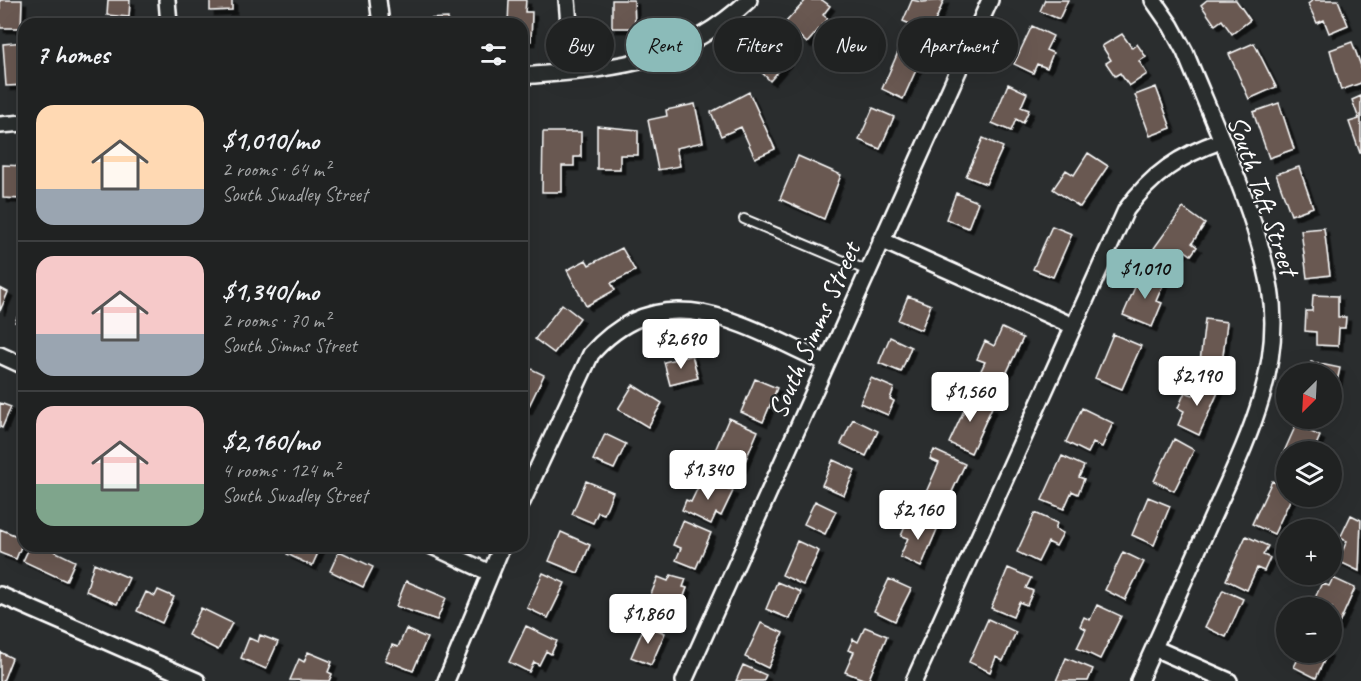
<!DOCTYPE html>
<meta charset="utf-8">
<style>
body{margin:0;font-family:Caveat,sans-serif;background:#2d2f2f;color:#f1f3f6;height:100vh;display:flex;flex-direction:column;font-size:22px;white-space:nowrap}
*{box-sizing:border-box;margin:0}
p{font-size:20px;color:#a2a4a5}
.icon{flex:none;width:33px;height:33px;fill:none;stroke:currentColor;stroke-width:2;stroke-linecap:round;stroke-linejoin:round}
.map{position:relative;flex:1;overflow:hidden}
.sheet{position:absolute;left:18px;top:18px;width:510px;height:534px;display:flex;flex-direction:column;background:#202222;border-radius:18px;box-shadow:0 6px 24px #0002,0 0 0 2px #3d3f40}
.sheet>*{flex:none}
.top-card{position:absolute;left:546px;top:18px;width:570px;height:54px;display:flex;gap:12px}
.needle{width:39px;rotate:204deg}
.tools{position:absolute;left:1276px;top:363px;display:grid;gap:12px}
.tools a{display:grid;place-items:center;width:66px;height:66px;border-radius:50%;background:#202222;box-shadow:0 6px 24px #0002,0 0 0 2px #3d3f40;font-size:30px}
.price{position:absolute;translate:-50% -51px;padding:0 14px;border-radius:6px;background:#fff;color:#222;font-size:20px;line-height:39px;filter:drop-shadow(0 2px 3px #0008)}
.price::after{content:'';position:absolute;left:50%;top:36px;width:18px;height:14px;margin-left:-9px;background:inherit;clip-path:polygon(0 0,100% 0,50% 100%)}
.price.selected{background:#8bbbb9;color:#111}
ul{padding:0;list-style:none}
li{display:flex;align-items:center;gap:18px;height:150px;padding:0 18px}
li+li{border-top:2px solid #3d3f40}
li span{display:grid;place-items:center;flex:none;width:168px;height:120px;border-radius:18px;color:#555}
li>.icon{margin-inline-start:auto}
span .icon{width:72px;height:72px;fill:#fffc;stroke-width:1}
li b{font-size:26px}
h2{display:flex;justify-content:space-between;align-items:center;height:72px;padding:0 18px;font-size:26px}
.chip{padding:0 21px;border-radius:27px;background:#202222;box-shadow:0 6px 24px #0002,0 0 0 2px #3d3f40;font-size:21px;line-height:54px}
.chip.selected{background:#8bbbb9;color:#111}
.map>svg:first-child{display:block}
.building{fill:#695851;stroke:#fff;stroke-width:1.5;filter:url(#shadow)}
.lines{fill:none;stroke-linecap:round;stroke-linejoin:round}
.service-casing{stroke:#fff;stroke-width:12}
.minor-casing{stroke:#fff;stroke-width:20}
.service{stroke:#2a2d2e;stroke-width:8}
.minor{stroke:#2a2d2e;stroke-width:15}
.labels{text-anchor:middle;stroke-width:4.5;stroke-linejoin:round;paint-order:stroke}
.street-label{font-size:28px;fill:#fff;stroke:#2a2d2e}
</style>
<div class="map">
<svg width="1361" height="681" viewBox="0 0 1361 681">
<defs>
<filter id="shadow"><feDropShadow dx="4.5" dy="4.5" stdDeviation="0" flood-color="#0009"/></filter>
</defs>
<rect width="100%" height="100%" fill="#2a2d2e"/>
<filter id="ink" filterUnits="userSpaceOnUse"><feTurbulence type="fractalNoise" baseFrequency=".0167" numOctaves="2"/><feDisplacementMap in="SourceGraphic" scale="12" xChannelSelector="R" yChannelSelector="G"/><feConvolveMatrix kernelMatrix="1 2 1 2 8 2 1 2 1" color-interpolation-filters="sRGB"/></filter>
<g filter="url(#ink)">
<path class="building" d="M0 0H22L21 28H0Z
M108 0H130L129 17 107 15Z
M210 0H232V10L210 11Z
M509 0H526L525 12H532L531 41H522V24H508Z
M612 0H634L635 28H612Z
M806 0H822L830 6 823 15 828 19 807 43 785 23Z
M912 0 922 2 944 0 930 33 903 21Z
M1045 0H1068L1059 19 1040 11Z
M1207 0H1236L1250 20 1232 34 1222 20 1215 25 1201 5Z
M1313 0H1338L1348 25 1329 33 1324 20 1317 23 1308 4Z
M448 18V24H424V19Z
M1032 26 1053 36 1046 50 1053 53 1047 68 1037 64 1033 73 1014 64Z
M1122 34 1132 48 1137 44 1146 57 1139 61 1147 74 1129 86 1120 73 1115 76 1106 63 1111 60 1102 46Z
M779 37 794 53 770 81 752 62Z
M24 42V85L6 86 3 44Z
M1352 42 1361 66V83L1341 90 1330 50Z
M1254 43 1276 87 1249 99 1229 54Z
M899 50 921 59 903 99 882 89Z
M1008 84 1027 93 1021 107 1029 110 1023 123 1016 119 1011 131 992 123Z
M1156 87 1171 128 1150 136 1135 95Z
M749 92 775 149 755 158 741 127 721 136 711 112Z
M1361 96V153H1360L1349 122 1359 119 1352 100Z
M1279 103 1294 149 1269 158 1253 112Z
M695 104 703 142 676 148 680 166 658 170 648 120 667 116 666 110Z
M873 108 894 117 880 149 859 140Z
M597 126 638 130V155H620V169H597Z
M543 132H581V157H574V166H562V192H542Z
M983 138 1003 147 986 184 966 176Z
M1088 153 1108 166 1080 207 1053 189 1066 170 1074 175Z
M798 156 841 175 824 219 780 199Z
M3 165 24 166V199L3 198Z
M1299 167 1313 207 1291 215 1276 174Z
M956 193 978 202 968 228 946 219Z
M1183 208 1205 224 1192 243 1197 247 1191 255 1184 250 1175 263 1154 248Z
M1052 226 1072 234 1053 277 1033 269Z
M1324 228 1330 275 1307 278 1301 230Z
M622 248 635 271 611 283 615 290 586 306 567 270 586 260 589 265Z
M1142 271 1165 280 1156 301 1162 303 1152 327 1123 315Z
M0 288 8 292 0 311Z
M1313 295 1338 296V317H1346L1345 328H1339L1338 346 1316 345V332L1305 331 1306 311H1312Z
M908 296 931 305 921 330 898 320Z
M24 302V326L15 322Z
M562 304 580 318 554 353 535 339Z
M1205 319 1227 322 1222 364 1200 362Z
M1002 328 1023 338 997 393 975 383 985 362 977 359 985 341 994 346Z
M1113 334 1141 346 1122 389 1095 378Z
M890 337 911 347 901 372 879 363Z
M692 355 698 378 670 385 664 362Z
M1311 362 1340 368 1333 399 1332 374H1308Z
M523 365 544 375 527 410 522 408Z
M871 378 894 388 890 399 894 401 888 415 860 403Z
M755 379 777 388 763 422 741 412Z
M1200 381 1219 390 1199 435 1178 425 1184 411 1178 408 1185 392 1193 395Z
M633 385 662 403 648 427 618 409Z
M959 392 992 407 971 453 949 443 966 406 955 400Z
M0 403 11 407 2 428 0 427Z
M1082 408 1113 423 1102 447 1093 443 1088 453 1066 442Z
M729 418 758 431 742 468 713 455Z
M853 419 878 431 866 456 841 444Z
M1296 425 1320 436 1313 452H1287V469L1278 465Z
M605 434 626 444 614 469 593 460Z
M1174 439 1194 450 1174 491 1154 481Z
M934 450 965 464 944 509 923 499 939 463 930 459Z
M1062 456 1084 466 1079 477 1084 479 1078 494 1072 491 1064 509 1042 500Z
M833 460 855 470 844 495 822 485Z
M703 477 733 491 721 516 716 513 711 524 682 510 686 500 691 502Z
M586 481 613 492 604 514 598 512 593 523 572 514Z
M1272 481 1287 488V496H1292L1274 534 1252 524Z
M1148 497 1170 506 1154 545 1132 535Z
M815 501 836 511 825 534 804 524Z
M1035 513 1057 523 1055 529 1063 533 1056 546 1048 542 1038 562 1017 552Z
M1351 515 1361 520 1359 571 1338 561 1347 541 1340 538Z
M918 518 938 527 921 567 900 557 908 538 901 536 907 522 915 525Z
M683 521 711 533 696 568 676 560 681 548 673 545Z
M0 529 24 539 16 559 0 553Z
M561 532 590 545 578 573 549 561Z
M1246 536 1268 546 1263 555 1270 558 1264 571 1257 568 1247 590 1226 580Z
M797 541 819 551 803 585 782 575Z
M30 546H44L75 561 66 581 23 561Z
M291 546H321L312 566 287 554Z
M339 551 373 567 363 587 330 571Z
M1123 552 1144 562 1125 600 1105 590Z
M94 563 129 578 117 604 86 591Z
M1008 568 1031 578 1026 588 1033 591 1027 605 1019 602 1013 617 991 608Z
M543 573 565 583 548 618 527 608Z
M671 575 686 579 683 587 687 588 677 615 656 606 654 613 645 609 658 577 668 581Z
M1333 578 1355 588 1338 626 1332 623V608H1320L1322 603 1314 600 1322 583 1329 586Z
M889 579 911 589 895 621 874 611Z
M406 581 446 598 437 620 396 606Z
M777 582 801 592 790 619 766 609Z
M158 590 174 597 162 623 137 611 146 592 155 596Z
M1223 590 1243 599 1226 637 1205 627Z
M1097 605 1121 616 1100 659 1077 648 1086 629 1080 626 1084 617 1090 620Z
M201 608 232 623 218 650 188 635Z
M988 619 1016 632 1003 661 996 657 990 672 969 662Z
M761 623 783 633 768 668 745 657Z
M645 625 665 633 651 665 631 657Z
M526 626 557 641 551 654 546 651 539 665 534 662 529 672 509 662Z
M865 627 887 636 868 681 845 672 854 652 848 650 853 639 858 642Z
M406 629 427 638 413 671 385 660 392 645 398 647Z
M260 635 278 642 266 669 241 658 249 638 258 642Z
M0 652 12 658 3 681H0Z
M308 652 332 662 328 672 332 674 329 681 290 680 299 659 304 662Z
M1294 652H1328L1316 678 1294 667 1300 655Z
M1066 658 1093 669 1088 681H1056Z
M743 665 766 675 763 681H736Z"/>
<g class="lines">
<g class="service-casing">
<path id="service" d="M744 219 868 271"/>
</g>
<g class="minor-casing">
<path id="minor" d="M167 0 169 24
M378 0 381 24
M567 0 573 71
M522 76C614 68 677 67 749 0
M0 125 24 123
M881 240 1073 326
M0 355 24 366
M522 502 591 354C664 271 746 327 827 363
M432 546 490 573
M0 595 197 681
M1154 648 1229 681
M446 681 502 546
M684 681 990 0
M914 681 1126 210C1151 175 1180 155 1221 141
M1139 681C1162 630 1185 578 1208 527 1241 452 1285 373 1270 288 1256 211 1215 126 1185 52L1171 26 1153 0"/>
</g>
<use href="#service" class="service"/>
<use href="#minor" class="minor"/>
</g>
</g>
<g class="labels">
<g class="street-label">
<text transform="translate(1264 195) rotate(71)" y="10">South Taft Street</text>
<text transform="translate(813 330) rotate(-66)" y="10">South Simms Street</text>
</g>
</g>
</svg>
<div class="tools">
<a><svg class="needle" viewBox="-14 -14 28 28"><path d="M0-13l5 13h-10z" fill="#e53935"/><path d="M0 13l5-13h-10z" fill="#a2a4a5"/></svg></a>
<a><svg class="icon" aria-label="layers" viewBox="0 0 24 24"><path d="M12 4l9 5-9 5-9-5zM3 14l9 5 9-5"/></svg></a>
<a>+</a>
<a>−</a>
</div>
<b class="price selected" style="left:1145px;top:300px">$1,010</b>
<b class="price" style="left:681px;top:370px">$2,690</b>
<b class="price" style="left:1197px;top:407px">$2,190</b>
<b class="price" style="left:970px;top:423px">$1,560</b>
<b class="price" style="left:708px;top:501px">$1,340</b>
<b class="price" style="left:918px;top:541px">$2,160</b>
<b class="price" style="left:648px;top:645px">$1,860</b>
<div class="top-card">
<a class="chip">Buy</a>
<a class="chip selected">Rent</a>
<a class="chip">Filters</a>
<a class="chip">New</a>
<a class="chip">Apartment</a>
</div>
<section class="sheet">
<h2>7 homes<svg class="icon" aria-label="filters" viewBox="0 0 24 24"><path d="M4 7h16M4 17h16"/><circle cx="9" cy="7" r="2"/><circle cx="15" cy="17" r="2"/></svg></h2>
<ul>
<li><span style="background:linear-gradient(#ffd9b3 70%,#9aa5b1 0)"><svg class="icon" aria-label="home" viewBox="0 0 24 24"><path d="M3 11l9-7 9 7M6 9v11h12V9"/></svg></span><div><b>$1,010/mo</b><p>2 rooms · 64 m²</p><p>South Swadley Street</p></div></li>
<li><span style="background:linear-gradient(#f6c9c9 65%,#9aa5b1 0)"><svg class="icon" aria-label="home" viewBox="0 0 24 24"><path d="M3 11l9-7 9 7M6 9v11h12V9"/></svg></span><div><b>$1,340/mo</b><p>2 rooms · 70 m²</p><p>South Simms Street</p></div></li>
<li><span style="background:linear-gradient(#f6c9c9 65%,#7fa58c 0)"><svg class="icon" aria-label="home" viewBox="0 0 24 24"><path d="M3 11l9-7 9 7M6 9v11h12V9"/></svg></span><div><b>$2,160/mo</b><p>4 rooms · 124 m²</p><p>South Swadley Street</p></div></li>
</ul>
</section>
</div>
